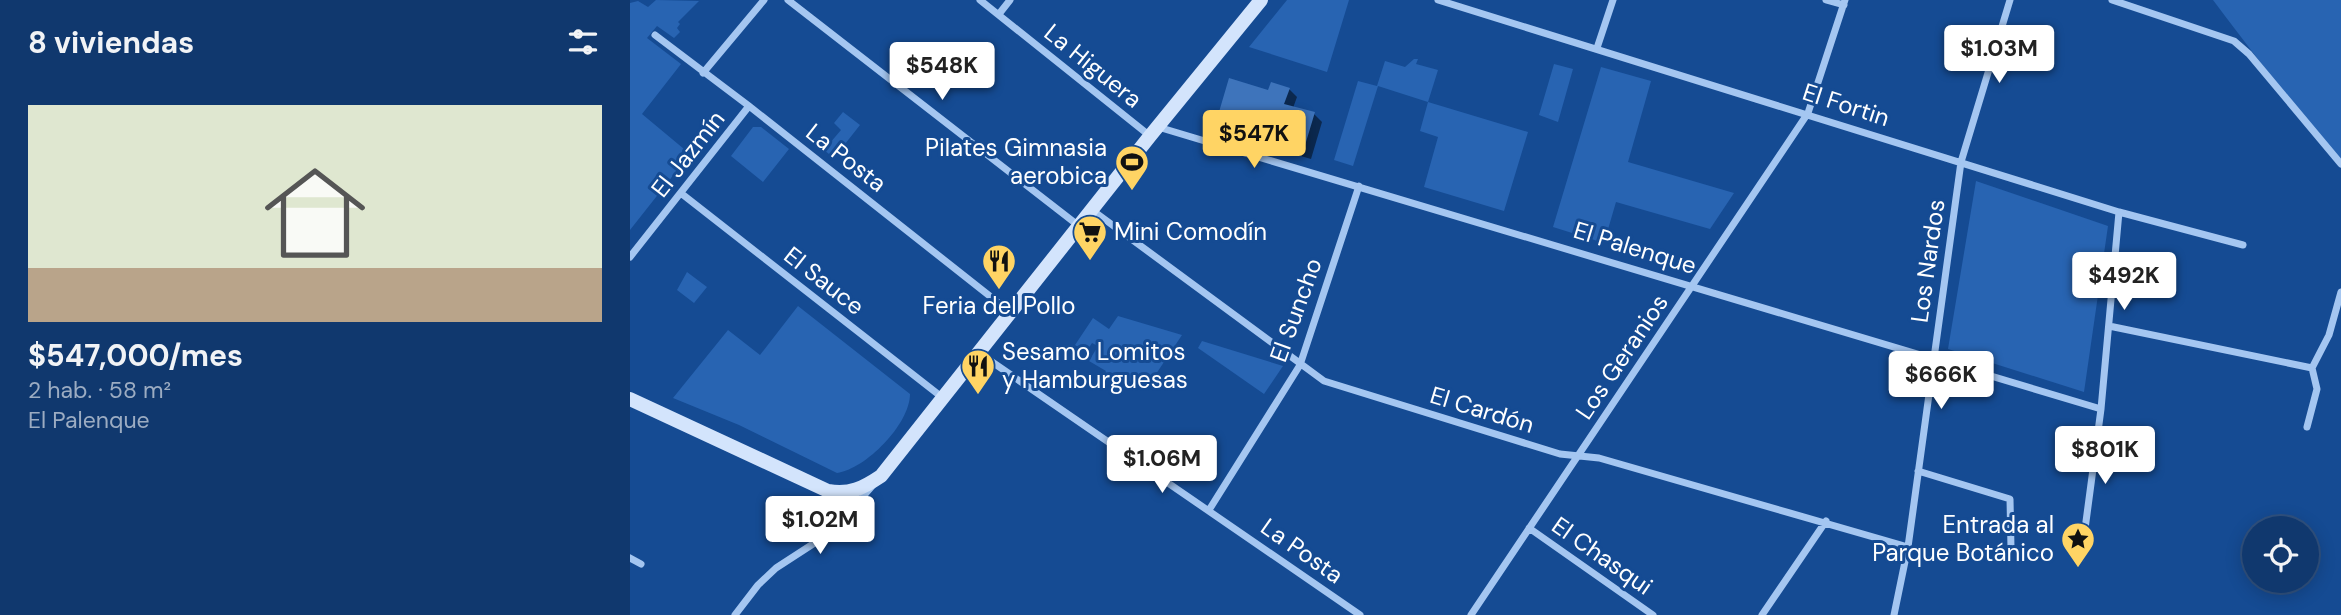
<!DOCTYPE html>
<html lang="es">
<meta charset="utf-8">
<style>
body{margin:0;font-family:"DM Sans",sans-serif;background:#1e4376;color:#f1f3f6;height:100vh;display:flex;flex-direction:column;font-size:26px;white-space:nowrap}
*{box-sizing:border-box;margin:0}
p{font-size:23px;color:#9cacc2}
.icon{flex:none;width:38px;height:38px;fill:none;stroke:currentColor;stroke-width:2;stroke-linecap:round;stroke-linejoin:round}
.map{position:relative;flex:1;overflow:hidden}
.side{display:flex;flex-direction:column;background:#10386e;width:630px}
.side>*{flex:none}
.buttons{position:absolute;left:1612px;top:516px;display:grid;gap:14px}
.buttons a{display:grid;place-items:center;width:77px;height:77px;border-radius:50%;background:#10386e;box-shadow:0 4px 18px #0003,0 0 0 2px #305281;font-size:35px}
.price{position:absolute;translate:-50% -60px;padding:0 16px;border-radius:7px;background:#fff;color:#222;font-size:23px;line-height:46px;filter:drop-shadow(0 2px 4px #0008)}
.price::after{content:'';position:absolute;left:50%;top:42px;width:21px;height:16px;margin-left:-10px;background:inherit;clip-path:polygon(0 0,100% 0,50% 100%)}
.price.active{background:#ffd464;color:#111}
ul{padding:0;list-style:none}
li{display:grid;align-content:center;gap:14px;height:371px;padding:0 28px}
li+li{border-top:2px solid #305281}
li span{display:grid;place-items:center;height:217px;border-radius:0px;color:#555}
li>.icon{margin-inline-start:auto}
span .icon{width:126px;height:126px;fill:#fffc;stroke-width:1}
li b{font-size:30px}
h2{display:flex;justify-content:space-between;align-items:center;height:84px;padding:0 28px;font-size:30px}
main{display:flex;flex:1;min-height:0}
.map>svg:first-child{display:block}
.green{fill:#2864b2}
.shadow{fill:#0007}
.building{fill:#3e74bb}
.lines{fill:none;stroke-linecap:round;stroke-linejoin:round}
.street{stroke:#a4c6f1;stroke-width:7}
.secondary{stroke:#d3e4fc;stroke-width:14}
.labels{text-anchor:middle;stroke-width:6;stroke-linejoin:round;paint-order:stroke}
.street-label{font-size:24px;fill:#fff;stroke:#154b93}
.poi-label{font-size:24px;fill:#fff;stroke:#154b93;text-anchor:end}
</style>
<main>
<section class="side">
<h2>8 viviendas<svg class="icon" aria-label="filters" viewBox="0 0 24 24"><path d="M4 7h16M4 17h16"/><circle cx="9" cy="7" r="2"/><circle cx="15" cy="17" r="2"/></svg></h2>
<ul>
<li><span style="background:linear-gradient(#dfe7d0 75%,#b9a48a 0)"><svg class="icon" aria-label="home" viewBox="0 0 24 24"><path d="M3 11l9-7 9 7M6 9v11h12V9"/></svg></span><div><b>$547,000/mes</b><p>2 hab. · 58 m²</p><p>El Palenque</p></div></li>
</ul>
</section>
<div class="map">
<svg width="1711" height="615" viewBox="0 0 1711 615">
<rect width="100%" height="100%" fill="#154b93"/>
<path class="green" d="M26 0 69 1 48 22 50 24 47 28 50 32 44 38 27 26 17 38 51 64 12 114 60 154 0 230V3L8 1 18 7Z
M657 0H719L697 72 619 47Z
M1583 0H1711V168L1595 16Z
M784 59H788L786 64 808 70 798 102 898 132 874 211 794 187 808 137 790 131 798 102 748 86 723 166 704 160 728 81 747 86 755 61 775 67Z
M924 64 943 69 928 122 909 115Z
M971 67 1021 81 998 162 1104 193 1080 229 986 202 974 243 923 227Z
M213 112 230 125 204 158 194 150 211 130 204 123Z
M123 127H131L159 149 133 182 101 156Z
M1346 181 1478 226 1454 392 1318 349Z
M57 272 77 287 64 303 47 290Z
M168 306 280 394C280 424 236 469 207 473L109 425 43 398 98 330 130 355Z
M488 316 552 335 518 386 505 377 501 382 497 379 491 388 473 376 476 371 459 361 468 346 462 343 456 352 445 345 463 318 479 329Z
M572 341 653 366 634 394 568 348Z"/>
<path class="shadow" d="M659 89 667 97 663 108 684 114 692 122 681 159 633 145 625 137 628 128 599 120 591 112 639 92Z"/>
<path class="building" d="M599 78 638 90 641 82 660 88 654 104 685 112 673 152 623 137 628 123 589 112Z"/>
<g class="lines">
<path class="street" d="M158 0 449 226
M350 0 520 136
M808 0 1489 212 1613 245
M1196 0 1214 5
M1482 0 1604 41 1619 54 1711 164
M369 14 380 0
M25 35 119 106 380 312
M967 48 983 0
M73 73 134 0
M528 127 1471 409
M52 194 313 398
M462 210 694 381 930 454 969 458 1278 547
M0 257 119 106
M1479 326 1682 368
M349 353 730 615
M1677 427 1687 389 1682 368 1699 335 1711 292
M1288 471 1380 499 1381 548
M579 510 670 365 729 186
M899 528 1023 615
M0 558 11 564
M1451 559 1471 409 1489 212
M105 615 128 585 146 568 203 531 243 485
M841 615 1178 113 1215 0
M1132 615 1196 521
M1264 615 1278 547 1331 162 1380 0"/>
<path class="secondary" d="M0 399 198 491C220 495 233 488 251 476L520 136 631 0"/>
</g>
<defs>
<g id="stadium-pin" transform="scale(1.75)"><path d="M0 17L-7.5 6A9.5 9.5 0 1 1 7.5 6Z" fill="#ffd464" stroke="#154b93"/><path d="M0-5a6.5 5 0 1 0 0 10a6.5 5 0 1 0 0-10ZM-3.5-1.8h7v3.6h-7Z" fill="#111"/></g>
<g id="supermarket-pin" transform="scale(1.75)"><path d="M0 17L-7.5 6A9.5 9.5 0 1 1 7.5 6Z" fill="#ffd464" stroke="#154b93"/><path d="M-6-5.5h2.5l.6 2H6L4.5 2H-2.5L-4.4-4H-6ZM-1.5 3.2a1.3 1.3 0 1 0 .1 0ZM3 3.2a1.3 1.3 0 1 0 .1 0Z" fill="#111"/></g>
<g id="restaurant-pin" transform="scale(1.75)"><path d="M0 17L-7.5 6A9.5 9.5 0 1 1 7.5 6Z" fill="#ffd464" stroke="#154b93"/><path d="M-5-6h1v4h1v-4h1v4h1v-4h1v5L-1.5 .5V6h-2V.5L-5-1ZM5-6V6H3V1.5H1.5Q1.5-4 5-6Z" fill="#111"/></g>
<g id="sight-pin" transform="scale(1.75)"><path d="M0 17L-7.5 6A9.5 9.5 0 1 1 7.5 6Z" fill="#ffd464" stroke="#154b93"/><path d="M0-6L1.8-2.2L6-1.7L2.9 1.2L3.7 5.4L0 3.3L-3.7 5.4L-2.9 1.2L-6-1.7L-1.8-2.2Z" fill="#111"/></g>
</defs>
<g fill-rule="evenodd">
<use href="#stadium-pin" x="502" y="162"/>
<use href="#supermarket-pin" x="460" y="232"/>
<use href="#restaurant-pin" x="369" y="261"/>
<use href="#restaurant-pin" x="348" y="366"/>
<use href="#sight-pin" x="1448" y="539"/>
</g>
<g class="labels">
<g class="street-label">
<text transform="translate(463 66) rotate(39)" y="8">La Higuera</text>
<text transform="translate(1216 105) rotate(18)" y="8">El Fortin</text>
<text transform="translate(58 154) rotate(-52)" y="8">El Jazmín</text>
<text transform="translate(216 158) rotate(38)" y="8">La Posta</text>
<text transform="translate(1005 248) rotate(17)" y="8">El Palenque</text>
<text transform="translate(1298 261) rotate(-82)" y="8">Los Nardos</text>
<text transform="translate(194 281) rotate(38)" y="8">El Sauce</text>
<text transform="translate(666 310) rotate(-70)" y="8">El Suncho</text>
<text transform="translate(992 357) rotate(-56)" y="8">Los Geranios</text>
<text transform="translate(852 410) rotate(17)" y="8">El Cardón</text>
<text transform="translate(672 551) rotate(35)" y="8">La Posta</text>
<text transform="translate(972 556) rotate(35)" y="8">El Chasqui</text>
</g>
<g class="poi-label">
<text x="477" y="156">Pilates Gimnasia<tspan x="477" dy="28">aerobica</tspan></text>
<text x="484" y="240" text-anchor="start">Mini Comodín</text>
<text x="369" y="314" text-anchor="middle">Feria del Pollo</text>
<text x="372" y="360" text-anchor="start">Sesamo Lomitos<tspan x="372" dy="28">y Hamburguesas</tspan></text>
<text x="1424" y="533">Entrada al<tspan x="1424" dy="28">Parque Botánico</tspan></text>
</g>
</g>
</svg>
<div class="buttons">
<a><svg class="icon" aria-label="locate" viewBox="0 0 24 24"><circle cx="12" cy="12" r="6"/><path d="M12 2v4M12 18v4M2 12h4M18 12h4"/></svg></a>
</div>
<b class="price" style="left:1369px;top:85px">$1.03M</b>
<b class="price" style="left:312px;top:102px">$548K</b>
<b class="price active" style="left:624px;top:170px">$547K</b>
<b class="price" style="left:1494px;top:312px">$492K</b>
<b class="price" style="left:1311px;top:411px">$666K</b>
<b class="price" style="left:1475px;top:486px">$801K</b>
<b class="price" style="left:532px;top:495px">$1.06M</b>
<b class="price" style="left:190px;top:556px">$1.02M</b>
</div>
</main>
